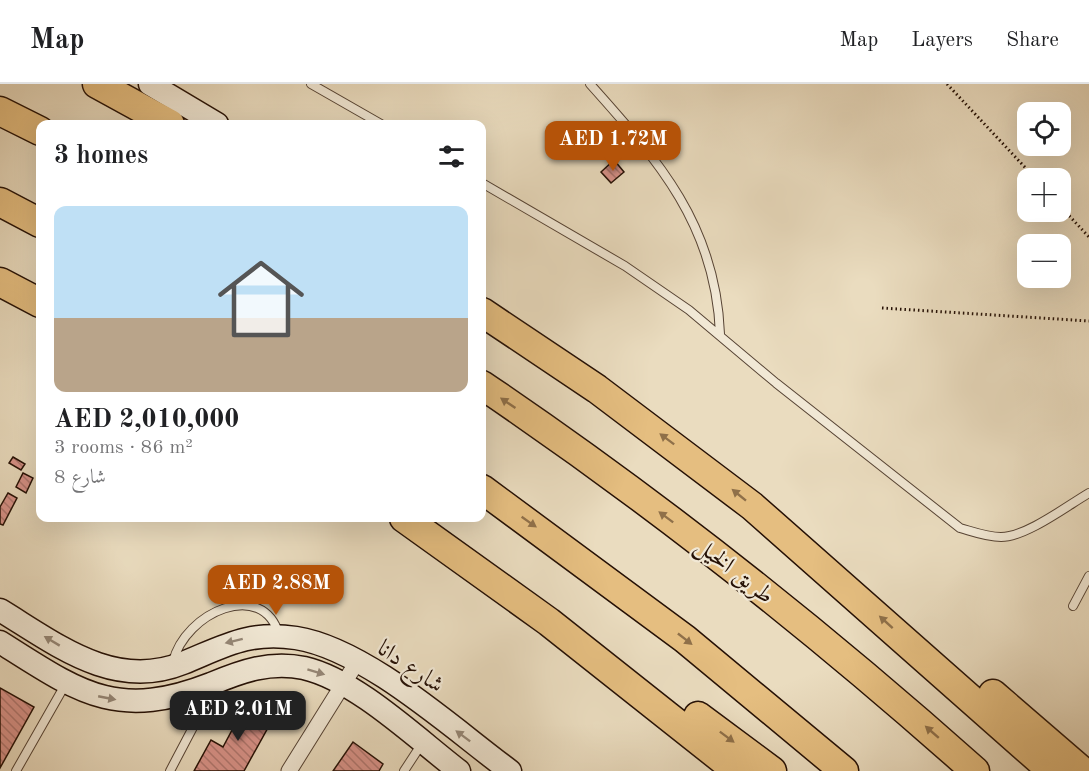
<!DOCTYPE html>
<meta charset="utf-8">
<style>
body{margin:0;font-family:"Old Standard TT",Amiri,serif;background:#f6f6f6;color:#202124;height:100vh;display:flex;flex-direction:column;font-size:22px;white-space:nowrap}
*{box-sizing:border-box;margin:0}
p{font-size:20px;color:#757577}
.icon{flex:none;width:33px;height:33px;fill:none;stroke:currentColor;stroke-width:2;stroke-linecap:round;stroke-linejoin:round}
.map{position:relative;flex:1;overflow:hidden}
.details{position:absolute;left:36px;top:36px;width:450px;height:402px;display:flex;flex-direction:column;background:#fff;border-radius:12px;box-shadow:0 6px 24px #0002}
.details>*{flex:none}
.buttons{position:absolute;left:1017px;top:18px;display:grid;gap:12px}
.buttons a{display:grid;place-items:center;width:54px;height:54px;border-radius:12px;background:#fff;box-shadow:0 6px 24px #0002;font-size:30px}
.price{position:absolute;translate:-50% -51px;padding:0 14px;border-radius:12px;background:#b45309;color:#fff;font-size:20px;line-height:39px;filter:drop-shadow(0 2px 3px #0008)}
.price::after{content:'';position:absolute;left:50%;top:36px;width:18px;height:14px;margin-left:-9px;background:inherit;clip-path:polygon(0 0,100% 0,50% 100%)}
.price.current{background:#222;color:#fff}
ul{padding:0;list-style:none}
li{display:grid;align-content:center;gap:12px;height:318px;padding:0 18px}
li span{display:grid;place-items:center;height:186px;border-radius:12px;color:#555}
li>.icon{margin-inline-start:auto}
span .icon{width:108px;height:108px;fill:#fffc;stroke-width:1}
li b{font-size:26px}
h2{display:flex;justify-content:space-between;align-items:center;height:72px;padding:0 18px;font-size:26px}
header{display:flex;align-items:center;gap:36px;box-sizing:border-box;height:84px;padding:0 30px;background:#fff;border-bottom:2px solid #e0e0e0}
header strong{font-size:28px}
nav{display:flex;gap:33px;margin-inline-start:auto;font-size:21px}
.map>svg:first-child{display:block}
.building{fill:url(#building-back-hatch);stroke:#251005;stroke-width:1.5}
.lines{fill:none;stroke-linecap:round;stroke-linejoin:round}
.lane-casing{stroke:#564334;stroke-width:10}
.street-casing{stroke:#564334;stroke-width:17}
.secondary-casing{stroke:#251005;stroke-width:25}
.highway-casing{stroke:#251005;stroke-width:31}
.path{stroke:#251005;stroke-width:3;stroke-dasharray:1.5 3;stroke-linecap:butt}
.lane{stroke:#f1e8d5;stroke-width:8}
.street{stroke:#f1e8d5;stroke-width:15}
.secondary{stroke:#f1e8d5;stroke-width:22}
.highway{stroke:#e5be80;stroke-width:28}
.oneway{fill:#8f7049}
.oneway2{fill:#958777}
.labels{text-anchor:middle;stroke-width:4.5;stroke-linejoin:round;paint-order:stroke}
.street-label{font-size:24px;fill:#251005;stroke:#f1e8d5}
</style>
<header>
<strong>Map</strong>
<nav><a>Map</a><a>Layers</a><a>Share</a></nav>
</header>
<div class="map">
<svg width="1089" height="687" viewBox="0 0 1089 687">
<defs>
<pattern id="building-back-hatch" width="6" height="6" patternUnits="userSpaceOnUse" patternTransform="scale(1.5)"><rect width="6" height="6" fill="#d9938a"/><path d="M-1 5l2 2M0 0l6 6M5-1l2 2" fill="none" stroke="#b0776f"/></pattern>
</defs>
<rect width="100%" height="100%" fill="#eadcbf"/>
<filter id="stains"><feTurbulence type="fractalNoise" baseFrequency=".00333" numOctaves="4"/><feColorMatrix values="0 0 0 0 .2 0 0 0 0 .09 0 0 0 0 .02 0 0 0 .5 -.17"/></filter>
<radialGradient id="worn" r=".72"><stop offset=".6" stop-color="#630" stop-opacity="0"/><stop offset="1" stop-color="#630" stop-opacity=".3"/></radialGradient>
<path class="building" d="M613 51 620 60 613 66 606 58Z
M614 76 624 88 611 99 601 88Z
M13 373 25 380 21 386 9 379Z
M23 389 33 394 26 409 16 403Z
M8 409 17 414 3 441 0 440V423Z
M0 604 34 623 0 684Z
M248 616 275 631 244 687H194L211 656 223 663Z
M353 658 383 680 379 687H333Z"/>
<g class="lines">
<g class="lane-casing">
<path id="lane" d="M311 0 381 40
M590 0C659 77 716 142 720 250
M482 99 625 182 689 226 776 299 960 444C974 448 987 453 1001 453 1026 453 1067 422 1089 409
M1073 522 1089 492
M173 578C185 528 263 494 279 551
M16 687 65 601
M170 687 200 630 202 606
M404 687 421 661"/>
</g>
<g class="street-casing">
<path id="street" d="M289 687 357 578"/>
</g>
<g class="secondary-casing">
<path id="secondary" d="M150 0 217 40
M0 526C56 560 114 607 183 579 225 562 248 547 296 554 366 565 453 645 510 687
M0 558C79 608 116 637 211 600 242 587 270 577 304 584 356 596 416 654 459 687"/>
</g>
<g class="highway-casing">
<path id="highway" d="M97 0 170 40
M0 27 40 47
M0 118 40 139
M0 198 40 219
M482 228 597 305 752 422 1052 687
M482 301C655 418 819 548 975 687
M482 405 685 555 844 687
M404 434 549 538 737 687
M993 610 1082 687
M698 632 772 687"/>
</g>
<path class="path" d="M947 0 1035 94
M1060 122 1089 153
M882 224 1089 237"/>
<use href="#lane" class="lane"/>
<use href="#street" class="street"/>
<use href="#secondary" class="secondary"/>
<use href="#highway" class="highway"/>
</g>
<defs><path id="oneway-solid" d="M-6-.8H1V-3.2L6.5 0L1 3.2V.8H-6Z" transform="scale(1.5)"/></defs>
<g class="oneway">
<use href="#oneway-solid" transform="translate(508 319) rotate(-146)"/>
<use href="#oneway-solid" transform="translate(667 355) rotate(-143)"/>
<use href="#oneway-solid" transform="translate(739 411) rotate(-141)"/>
<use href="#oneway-solid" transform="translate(666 433) rotate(-143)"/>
<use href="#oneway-solid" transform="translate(529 438) rotate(35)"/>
<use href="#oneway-solid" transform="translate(886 538) rotate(-138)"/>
<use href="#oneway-solid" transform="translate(685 555) rotate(38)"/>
<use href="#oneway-solid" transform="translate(932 648) rotate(-139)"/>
<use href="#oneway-solid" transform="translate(727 653) rotate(37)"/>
</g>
<g class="oneway2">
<use href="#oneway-solid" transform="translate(52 557) rotate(-149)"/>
<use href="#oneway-solid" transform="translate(234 557) rotate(166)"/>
<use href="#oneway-solid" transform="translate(316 588) rotate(17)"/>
<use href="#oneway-solid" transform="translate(107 614) rotate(11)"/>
<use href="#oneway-solid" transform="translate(463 652) rotate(-143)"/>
</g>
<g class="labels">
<g class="street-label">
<text transform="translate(735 486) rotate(38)" y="8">طريق الخيل</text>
<text transform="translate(411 582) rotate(34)" y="8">شارع دانا</text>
</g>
</g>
<rect width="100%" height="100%" filter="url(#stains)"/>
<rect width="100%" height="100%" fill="url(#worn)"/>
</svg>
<div class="buttons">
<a><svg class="icon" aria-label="locate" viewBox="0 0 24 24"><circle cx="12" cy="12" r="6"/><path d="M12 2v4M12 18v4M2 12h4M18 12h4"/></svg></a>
<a>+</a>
<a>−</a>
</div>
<b class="price" style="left:613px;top:88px">AED 1.72M</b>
<b class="price" style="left:276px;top:532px">AED 2.88M</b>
<b class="price current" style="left:238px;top:658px">AED 2.01M</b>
<section class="details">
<h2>3 homes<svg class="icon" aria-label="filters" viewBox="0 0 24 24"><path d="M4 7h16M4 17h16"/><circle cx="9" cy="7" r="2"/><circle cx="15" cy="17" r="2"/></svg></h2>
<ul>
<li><span style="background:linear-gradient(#bfe0f5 60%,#b9a48a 0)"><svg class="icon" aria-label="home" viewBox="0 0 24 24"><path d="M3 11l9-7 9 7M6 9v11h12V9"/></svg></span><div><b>AED 2,010,000</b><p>3 rooms · 86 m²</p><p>شارع 8</p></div></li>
</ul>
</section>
</div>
